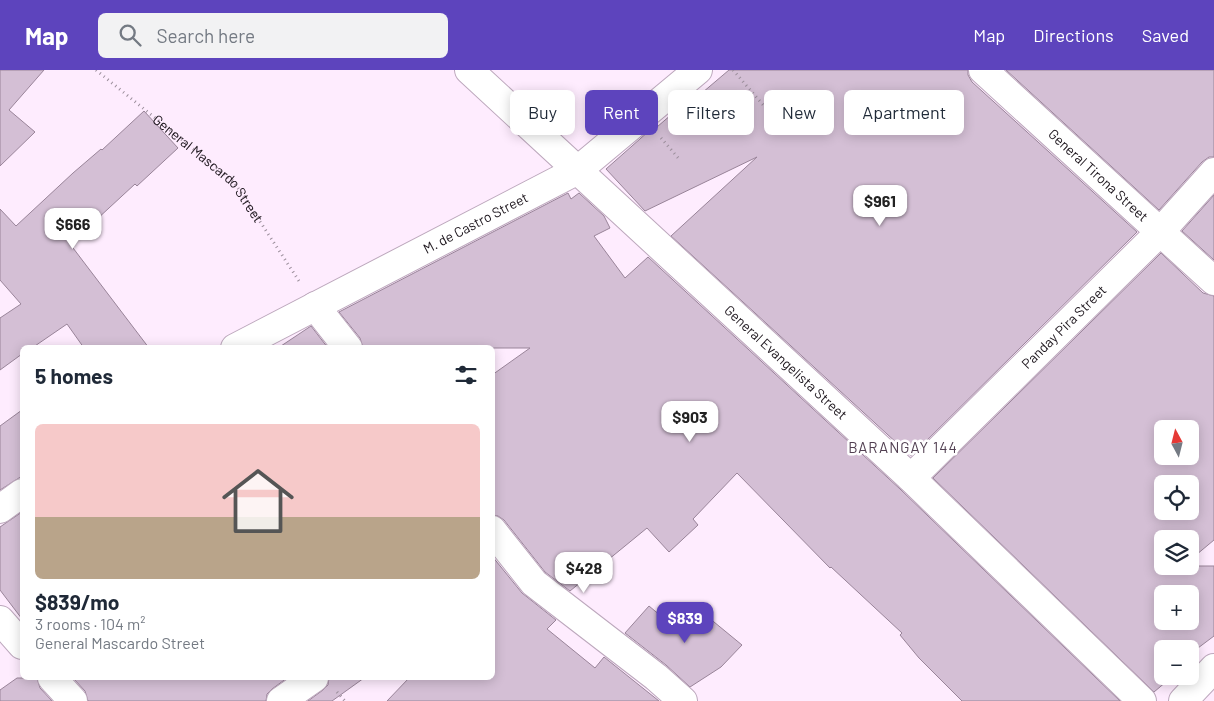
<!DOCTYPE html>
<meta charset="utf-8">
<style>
body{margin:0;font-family:Barlow,sans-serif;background:#f2f2f3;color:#1f2937;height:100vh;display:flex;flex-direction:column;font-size:19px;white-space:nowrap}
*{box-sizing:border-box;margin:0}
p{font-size:16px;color:#747a83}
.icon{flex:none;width:28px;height:28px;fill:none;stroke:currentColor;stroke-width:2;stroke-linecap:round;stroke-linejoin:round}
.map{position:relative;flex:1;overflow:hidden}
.sheet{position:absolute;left:20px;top:275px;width:475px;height:335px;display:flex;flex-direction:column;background:#fff;border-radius:8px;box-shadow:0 2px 12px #0003}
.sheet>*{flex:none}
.guide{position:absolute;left:510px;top:20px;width:475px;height:45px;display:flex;gap:10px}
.needle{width:32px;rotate:353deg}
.controls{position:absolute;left:1154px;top:350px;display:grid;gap:10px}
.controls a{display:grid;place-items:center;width:45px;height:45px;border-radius:8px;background:#fff;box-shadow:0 2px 12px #0003;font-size:25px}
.price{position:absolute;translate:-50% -42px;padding:0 11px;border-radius:10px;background:#fff;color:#222;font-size:16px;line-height:32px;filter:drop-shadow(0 1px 2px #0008)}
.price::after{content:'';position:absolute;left:50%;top:30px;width:15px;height:11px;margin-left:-8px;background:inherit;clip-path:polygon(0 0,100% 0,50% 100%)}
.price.current{background:#5d44bd;color:#fff}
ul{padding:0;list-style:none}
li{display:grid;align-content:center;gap:10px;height:265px;padding:0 15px}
li span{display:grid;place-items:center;height:155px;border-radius:8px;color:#555}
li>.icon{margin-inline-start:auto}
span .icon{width:90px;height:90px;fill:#fffc;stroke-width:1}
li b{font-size:21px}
h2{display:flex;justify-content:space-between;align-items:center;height:60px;padding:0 15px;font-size:21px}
.pill{padding:0 18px;border-radius:8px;background:#fff;box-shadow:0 2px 12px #0003;font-size:18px;line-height:45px}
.pill.current{background:#5d44bd;color:#fff}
header{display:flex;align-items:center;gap:30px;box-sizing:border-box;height:70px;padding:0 25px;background:#5d44bd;color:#fff}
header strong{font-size:24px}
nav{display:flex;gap:28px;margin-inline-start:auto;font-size:18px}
.search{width:350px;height:45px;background:#f2f2f3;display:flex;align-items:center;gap:12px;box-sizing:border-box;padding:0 18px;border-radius:8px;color:#747a83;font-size:19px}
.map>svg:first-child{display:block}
.building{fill:#d4bfd5;stroke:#998499;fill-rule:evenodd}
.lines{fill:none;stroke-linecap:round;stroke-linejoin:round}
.minor-casing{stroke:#bda8bd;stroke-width:30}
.path{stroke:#9c8f9c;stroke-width:3;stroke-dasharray:1 4;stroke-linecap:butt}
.minor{stroke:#fff;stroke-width:28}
.labels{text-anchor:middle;stroke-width:5;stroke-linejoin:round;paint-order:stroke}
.street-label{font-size:14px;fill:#1c151c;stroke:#fff}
.neighbourhood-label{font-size:15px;letter-spacing:1px;fill:#524052;stroke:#fff}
</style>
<header>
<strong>Map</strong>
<div class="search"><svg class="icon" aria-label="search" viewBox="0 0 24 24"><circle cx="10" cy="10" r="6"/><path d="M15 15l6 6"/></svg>Search here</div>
<nav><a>Map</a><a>Directions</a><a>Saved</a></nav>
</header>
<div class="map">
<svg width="1214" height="631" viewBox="0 0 1214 631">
<rect width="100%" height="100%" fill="#feecfe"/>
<path class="building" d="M0 0H44L9 40 35 62 0 96Z
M729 0H968V5L972 12 1137 162 911 386 671 166 757 87 645 141 606 99 649 61 650 63 679 38 680 40 695 27 696 28Z
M1006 0H1214V87H1209L1202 92 1159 140Z
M144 41 178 78 137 116 135 114 70 174 149 278H84L67 254 32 278H22V284L0 300V248L21 234 0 210V139L16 156 73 103 101 79 102 80Z
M568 123 571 129 579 123 604 146 610 158 594 166 625 208 648 187 900 419 1120 631H962L919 588 900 565 902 563 831 497 830 498 737 403 693 449 698 455 669 482 647 458 570 521 545 502 504 450 498 446 492 445V305L530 278H363L360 268 339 242Z
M1214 125V190L1182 161Z
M1161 183 1203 223 1214 226V470L1190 490V469H1162V496H1214V566L1190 584V579H1162V604L1159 606H1173L1154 622 933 408ZM1162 359H1190V386H1162ZM1162 414H1190V441H1162ZM1162 524H1190V551H1162Z
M311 256 328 278H278Z
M22 340V406L0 420V356Z
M22 442V549L0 520V457Z
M492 486 522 523 556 550 547 559 595 598 604 587 659 631H387L409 608H492Z
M649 536 679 561 697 538 742 575 721 597 690 617 666 595 625 563Z
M17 608H37L40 618 52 631H0V620Z
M73 608H287L272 619 267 624 266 631H88L85 621Z
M329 608H364L332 631H308L323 620 328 615Z"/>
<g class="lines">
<g class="minor-casing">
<g id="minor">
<path id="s2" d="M469 0 911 408 1142 631"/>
<path id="s3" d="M983 0 1214 211"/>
<path d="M315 236 348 278"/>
<path id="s4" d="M235 278 578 100 698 0"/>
<path id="s5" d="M911 408 1161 161 1214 102"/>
<path d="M0 439 22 423"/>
<path d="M492 460 534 513 656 607 683 631"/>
<path d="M0 550 22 575"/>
<path d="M52 608 73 631"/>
<path d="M281 631 314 608"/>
<path d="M1183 631 1214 598"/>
</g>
</g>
<g class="path">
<path id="s1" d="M96 0 234 112 301 214"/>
<path d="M733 0 777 51"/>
<path d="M661 68 680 90"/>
<path d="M337 622 345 631"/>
</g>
<use href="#minor" class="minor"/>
</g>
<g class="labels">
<g class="street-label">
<text dy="5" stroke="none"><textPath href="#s1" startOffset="150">General Mascardo Street</textPath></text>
<text dy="5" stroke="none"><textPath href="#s3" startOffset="156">General Tirona Street</textPath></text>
<text dy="5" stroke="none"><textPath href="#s4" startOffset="271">M. de Castro Street</textPath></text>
<text dy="5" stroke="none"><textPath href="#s5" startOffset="215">Panday Pira Street</textPath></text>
<text dy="5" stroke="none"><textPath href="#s2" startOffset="431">General Evangelista Street</textPath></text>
</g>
<g class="neighbourhood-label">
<text x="903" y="383">BARANGAY 144</text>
</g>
</g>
</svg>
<div class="controls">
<a><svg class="needle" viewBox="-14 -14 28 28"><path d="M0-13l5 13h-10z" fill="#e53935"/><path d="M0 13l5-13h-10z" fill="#747a83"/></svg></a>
<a><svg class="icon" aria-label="locate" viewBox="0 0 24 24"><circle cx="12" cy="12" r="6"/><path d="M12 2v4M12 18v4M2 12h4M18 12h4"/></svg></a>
<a><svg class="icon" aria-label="layers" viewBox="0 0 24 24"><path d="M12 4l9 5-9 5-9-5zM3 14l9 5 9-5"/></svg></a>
<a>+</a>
<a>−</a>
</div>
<b class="price" style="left:880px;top:157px">$961</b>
<b class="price" style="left:73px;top:180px">$666</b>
<b class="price" style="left:690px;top:373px">$903</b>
<b class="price" style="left:584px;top:524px">$428</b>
<b class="price current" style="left:685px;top:574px">$839</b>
<div class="guide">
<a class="pill">Buy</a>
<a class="pill current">Rent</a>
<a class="pill">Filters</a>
<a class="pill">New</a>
<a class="pill">Apartment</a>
</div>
<section class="sheet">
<h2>5 homes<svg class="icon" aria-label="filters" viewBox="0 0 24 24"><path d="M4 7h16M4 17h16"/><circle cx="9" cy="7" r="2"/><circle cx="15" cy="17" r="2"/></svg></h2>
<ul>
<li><span style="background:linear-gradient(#f6c9c9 60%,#b9a48a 0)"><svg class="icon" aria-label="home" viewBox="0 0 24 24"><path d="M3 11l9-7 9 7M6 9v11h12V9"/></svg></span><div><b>$839/mo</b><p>3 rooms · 104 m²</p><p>General Mascardo Street</p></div></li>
</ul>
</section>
</div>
